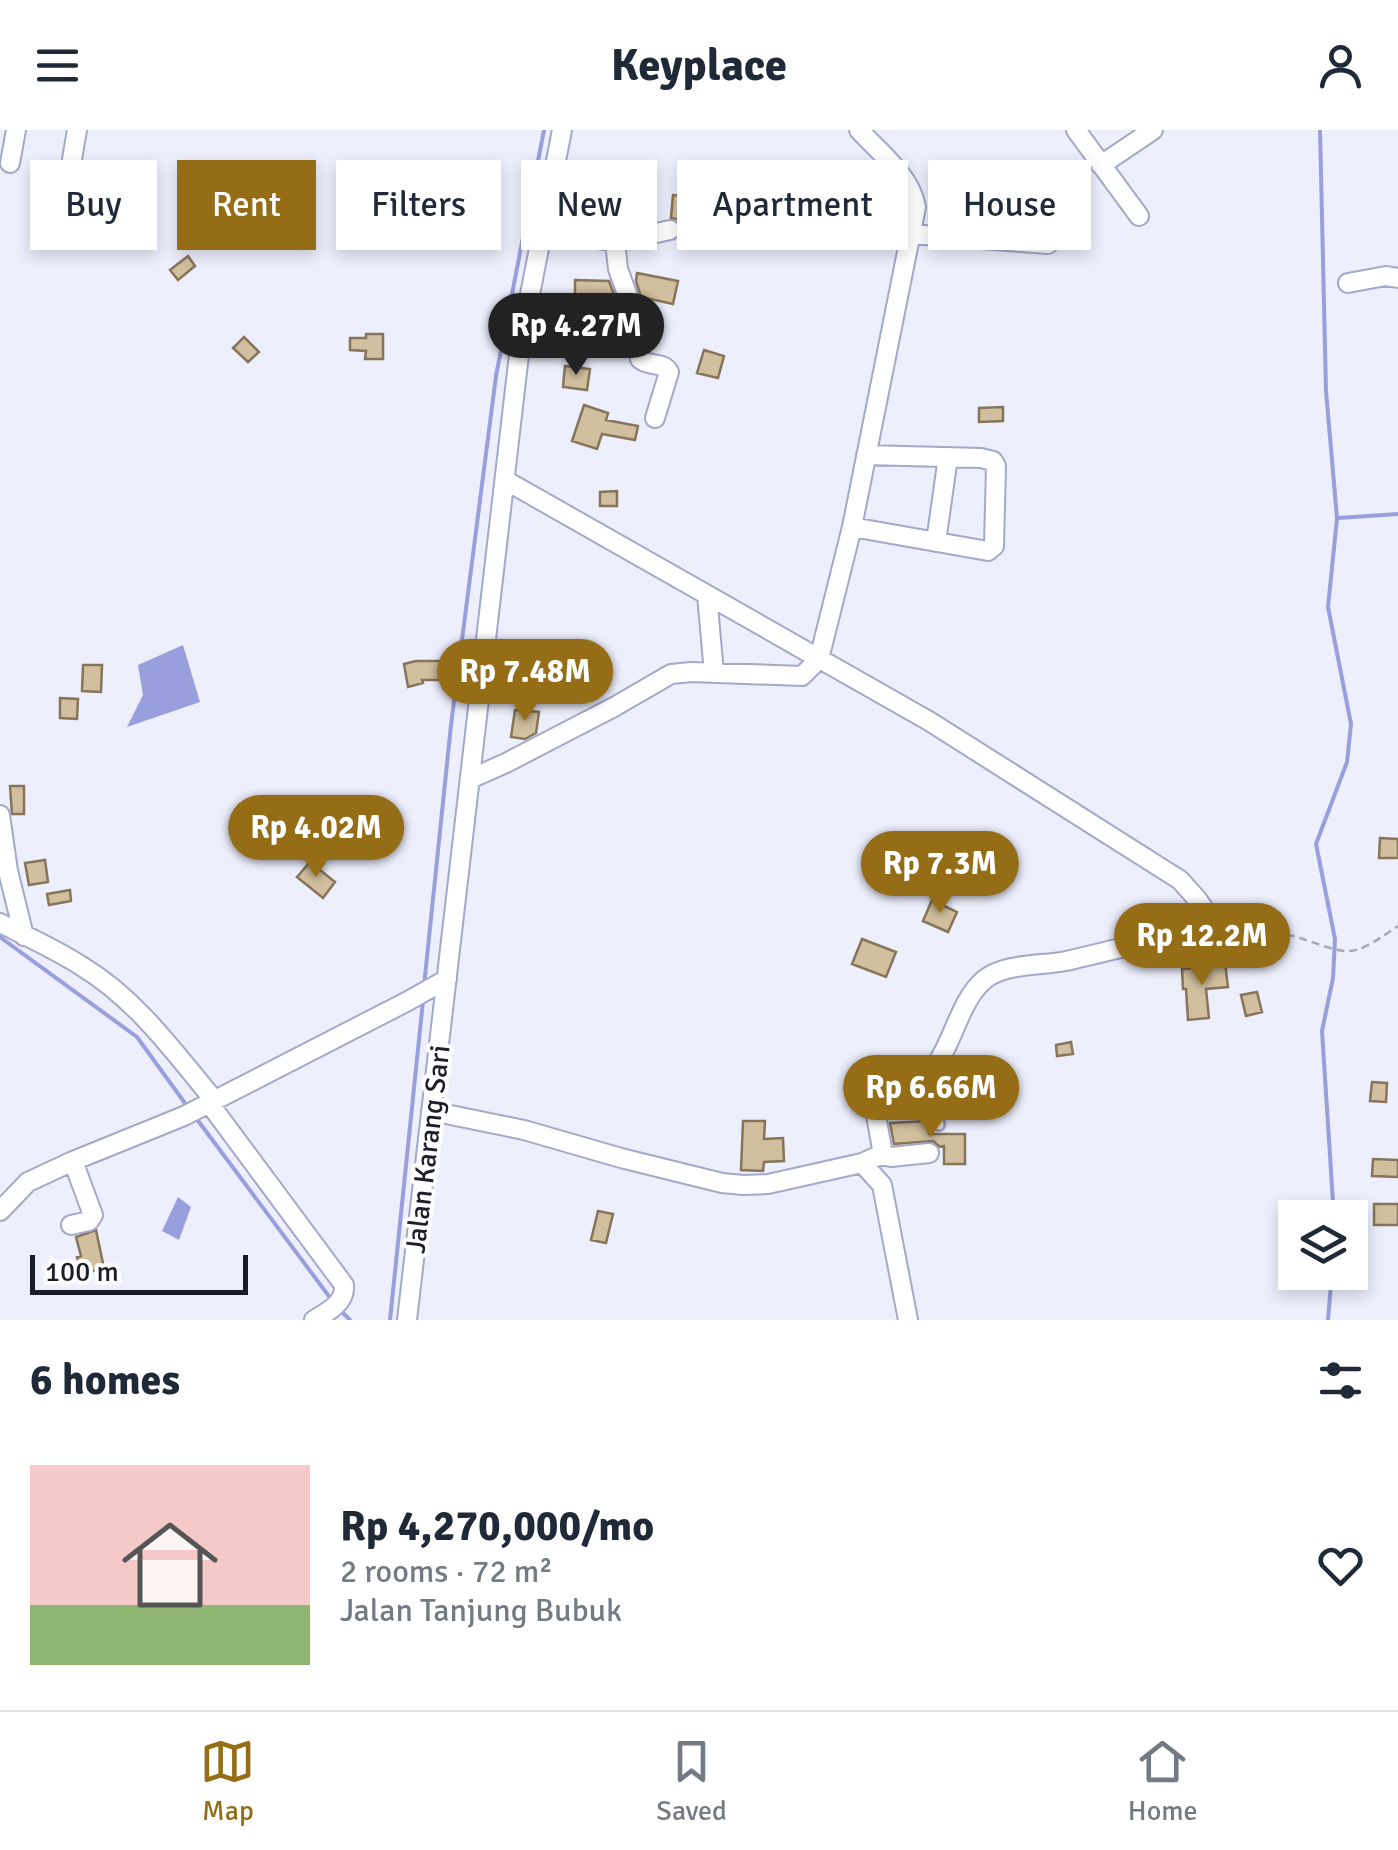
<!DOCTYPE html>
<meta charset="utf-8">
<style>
body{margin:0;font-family:Signika,sans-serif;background:#f2f2f3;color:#1f2937;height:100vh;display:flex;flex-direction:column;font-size:38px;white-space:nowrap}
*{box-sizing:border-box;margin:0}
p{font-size:32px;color:#747a83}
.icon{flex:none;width:55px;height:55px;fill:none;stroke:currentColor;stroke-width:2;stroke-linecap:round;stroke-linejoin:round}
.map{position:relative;height:1190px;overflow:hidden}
.drawer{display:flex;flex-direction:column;background:#fff;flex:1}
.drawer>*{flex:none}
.banner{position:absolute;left:30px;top:30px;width:1340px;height:90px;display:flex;gap:20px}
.controls{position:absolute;left:1278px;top:1070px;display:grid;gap:20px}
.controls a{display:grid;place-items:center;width:90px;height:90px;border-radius:0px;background:#fff;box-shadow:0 5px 15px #0003;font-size:50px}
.scale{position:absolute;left:30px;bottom:25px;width:218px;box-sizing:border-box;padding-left:10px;border:5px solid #1c1d2a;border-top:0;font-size:28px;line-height:35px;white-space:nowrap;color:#1c1d2a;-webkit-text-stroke:8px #fdfdfd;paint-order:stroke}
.price{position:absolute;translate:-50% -85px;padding:0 22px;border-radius:35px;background:#956d17;color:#fff;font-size:32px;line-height:65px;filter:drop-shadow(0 2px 5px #0008)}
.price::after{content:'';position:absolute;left:50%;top:60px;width:30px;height:22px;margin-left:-15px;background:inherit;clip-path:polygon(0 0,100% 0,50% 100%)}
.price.current{background:#222;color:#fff}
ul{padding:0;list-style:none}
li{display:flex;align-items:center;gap:30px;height:250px;padding:0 30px}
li+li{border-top:2px solid #e0e1e3}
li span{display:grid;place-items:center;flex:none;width:280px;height:200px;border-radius:0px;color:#555}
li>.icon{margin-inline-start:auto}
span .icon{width:120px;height:120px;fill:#fffc;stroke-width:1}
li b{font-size:42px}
h2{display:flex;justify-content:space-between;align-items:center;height:120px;padding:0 30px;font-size:42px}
.tag{padding:0 35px;border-radius:0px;background:#fff;box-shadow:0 5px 15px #0003;font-size:35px;line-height:90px}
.tag.current{background:#956d17;color:#fff}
header{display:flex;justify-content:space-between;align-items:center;height:130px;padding:0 30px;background:#fff;font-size:45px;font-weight:700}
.menu{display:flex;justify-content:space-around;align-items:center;height:140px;border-top:2px solid #e0e1e3;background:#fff;font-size:28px;color:#747a83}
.menu a{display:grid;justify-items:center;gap:5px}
.menu .current{color:#956d17}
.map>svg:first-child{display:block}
.water{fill:#999fdd}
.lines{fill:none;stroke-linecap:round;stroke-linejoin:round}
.stream{stroke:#999fdd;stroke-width:4}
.building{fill:#d1bf9f;stroke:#867558;stroke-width:2.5}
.lane-casing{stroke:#a4a8c9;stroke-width:14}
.street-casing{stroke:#a4a8c9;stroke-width:22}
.path{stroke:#a7a8b6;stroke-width:2.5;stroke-dasharray:8 5;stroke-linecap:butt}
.lane{stroke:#fff;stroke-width:9}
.street{stroke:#fff;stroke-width:18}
.labels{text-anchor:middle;stroke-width:8;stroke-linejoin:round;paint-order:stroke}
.street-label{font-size:28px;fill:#1c1d2a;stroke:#fdfdfd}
</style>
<header><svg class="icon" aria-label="menu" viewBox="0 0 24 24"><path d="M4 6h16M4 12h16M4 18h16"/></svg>Keyplace<svg class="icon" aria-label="person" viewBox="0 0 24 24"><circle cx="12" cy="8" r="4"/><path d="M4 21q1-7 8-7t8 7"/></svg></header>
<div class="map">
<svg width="1398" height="1190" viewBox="0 0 1398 1190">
<rect width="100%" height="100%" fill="#edeffd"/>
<path class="water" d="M183 515 200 572 127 597 143 565 138 535Z
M178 1067 191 1077 179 1110 162 1101Z"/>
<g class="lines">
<path class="stream" d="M1320 0 1326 261 1337 388 1328 477 1351 594 1347 632 1316 714 1335 809 1333 848 1322 901 1334 1088
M1338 388 1398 384
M0 807 137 907 187 976
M424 856 451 595 496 246 544 0
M196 988 331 1169
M340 1180 350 1190
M390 1190 423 871
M1328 1190 1332 1142"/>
</g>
<path class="building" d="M700 62 715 63 713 86 693 84V92L671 88 673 65 700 67Z
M615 63 647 65 645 93 613 99Z
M188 126 195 136 178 150 170 140Z
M637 143 678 151 673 174 641 167 636 151Z
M575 150 609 151 616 170H575Z
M366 204H383V229H365L366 221 350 220V208H366Z
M244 207 259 222 248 232 233 218Z
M704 220 724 226 718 248 697 243Z
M565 236 590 239 587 260 563 257Z
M584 275 608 283 606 290 638 296 635 310 602 304 597 319 572 311Z
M1003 277V291L979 292V278Z
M617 361V376H600V362Z
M416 531H445V550H422L423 553 408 557 404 534Z
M83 535H102L101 562 82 561Z
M60 568 78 569 77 589 60 588Z
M515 580 539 582 536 603 525 609 511 607Z
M10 656H24V684H12Z
M1380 708 1398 709V728H1379Z
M45 730 48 752 29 755 25 733Z
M310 732 335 752 323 768 297 747Z
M70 760 71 771 49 775 47 764Z
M932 770 957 782 948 802 923 791Z
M862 809 896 822 886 847 852 834Z
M1225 832 1228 857 1206 859 1209 888 1188 890 1186 859H1183L1182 839 1210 837V834Z
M1257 862 1262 882 1246 886 1241 865Z
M1071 912 1073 924 1057 926 1056 915Z
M1372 952 1387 953 1386 972 1370 971Z
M743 991H765L764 1009 783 1008 784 1031 764 1032 763 1041 741 1040Z
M928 991 929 1004H965V1034H944V1016L940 1017 933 1011 894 1014 890 993Z
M1373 1029 1398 1030V1047L1372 1046Z
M1374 1074H1398V1095H1374Z
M598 1081 613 1084 606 1113 591 1110Z
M96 1100 104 1138 82 1144 77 1127 81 1126 76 1107Z"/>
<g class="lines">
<g class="lane-casing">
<path id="lane" d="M931 940 939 995"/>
</g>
<g class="street-casing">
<path id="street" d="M1076 0 1139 86
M10 33 16 0
M1101 35 1153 0
M70 41 77 0
M543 100 615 112 670 100
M910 104 1048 114
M615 112 618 139 634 183 640 229C648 237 663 231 669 242L655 288
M1348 153 1386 146 1398 148
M852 397 988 421 994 416 996 336 993 331 981 328 866 325
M936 412 948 327
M707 465 714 543
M470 649 506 633 614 577 671 544 691 542 802 546 819 529 852 397 916 77C910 45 880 23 859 0
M0 685 8 741 24 806
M0 793C28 807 57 820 83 837 137 870 174 922 214 970
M209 973 344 1155C346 1172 328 1182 314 1190
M431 981 524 1000 621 1028 722 1053 743 1055 768 1054 862 1033 880 1025 882 1019 876 985 875 952 934 938C953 913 960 870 984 850 1004 833 1041 836 1066 831 1116 820 1167 804 1218 800L1197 769 1180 750 929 591 505 350
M880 1025 891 1027 929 1023
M862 1033 882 1055 908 1190
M0 1081 28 1052 73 1031 184 986 408 871 447 849
M71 1095 89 1091 93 1085 73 1031
M407 1190 520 216 562 0"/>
</g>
<path class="path" d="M1235 799C1255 801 1278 801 1297 807 1352 825 1348 830 1398 796"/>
<use href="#lane" class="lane"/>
<use href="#street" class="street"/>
</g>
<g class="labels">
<g class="street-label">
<text transform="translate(427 1019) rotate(-83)" y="10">Jalan Karang Sari</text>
</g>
</g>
</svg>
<div class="controls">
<a><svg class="icon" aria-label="layers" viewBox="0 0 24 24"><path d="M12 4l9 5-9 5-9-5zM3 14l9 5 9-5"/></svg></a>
</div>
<div class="scale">100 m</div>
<b class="price current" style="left:576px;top:248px">Rp 4.27M</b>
<b class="price" style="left:525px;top:594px">Rp 7.48M</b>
<b class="price" style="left:316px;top:750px">Rp 4.02M</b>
<b class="price" style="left:940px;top:786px">Rp 7.3M</b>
<b class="price" style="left:1202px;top:858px">Rp 12.2M</b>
<b class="price" style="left:931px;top:1010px">Rp 6.66M</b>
<div class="banner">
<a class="tag">Buy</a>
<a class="tag current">Rent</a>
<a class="tag">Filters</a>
<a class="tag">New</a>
<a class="tag">Apartment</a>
<a class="tag">House</a>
</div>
</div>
<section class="drawer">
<h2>6 homes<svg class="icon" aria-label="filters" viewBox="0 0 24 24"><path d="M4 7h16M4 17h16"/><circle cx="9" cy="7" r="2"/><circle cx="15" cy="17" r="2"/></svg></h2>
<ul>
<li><span style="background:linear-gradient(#f6c9c9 70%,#8fb573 0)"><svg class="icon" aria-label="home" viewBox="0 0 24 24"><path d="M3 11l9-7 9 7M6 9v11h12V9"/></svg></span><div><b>Rp 4,270,000/mo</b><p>2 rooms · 72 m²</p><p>Jalan Tanjung Bubuk</p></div><svg class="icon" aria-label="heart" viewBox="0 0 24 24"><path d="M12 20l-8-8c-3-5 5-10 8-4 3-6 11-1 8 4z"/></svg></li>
</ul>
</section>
<nav class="menu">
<a class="current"><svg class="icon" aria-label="map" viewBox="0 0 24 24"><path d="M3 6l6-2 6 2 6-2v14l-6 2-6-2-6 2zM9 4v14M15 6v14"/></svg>Map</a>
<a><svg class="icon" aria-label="saved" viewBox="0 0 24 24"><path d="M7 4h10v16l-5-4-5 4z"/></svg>Saved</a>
<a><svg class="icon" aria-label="home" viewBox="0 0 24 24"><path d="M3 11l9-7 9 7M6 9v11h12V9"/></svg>Home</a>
</nav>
